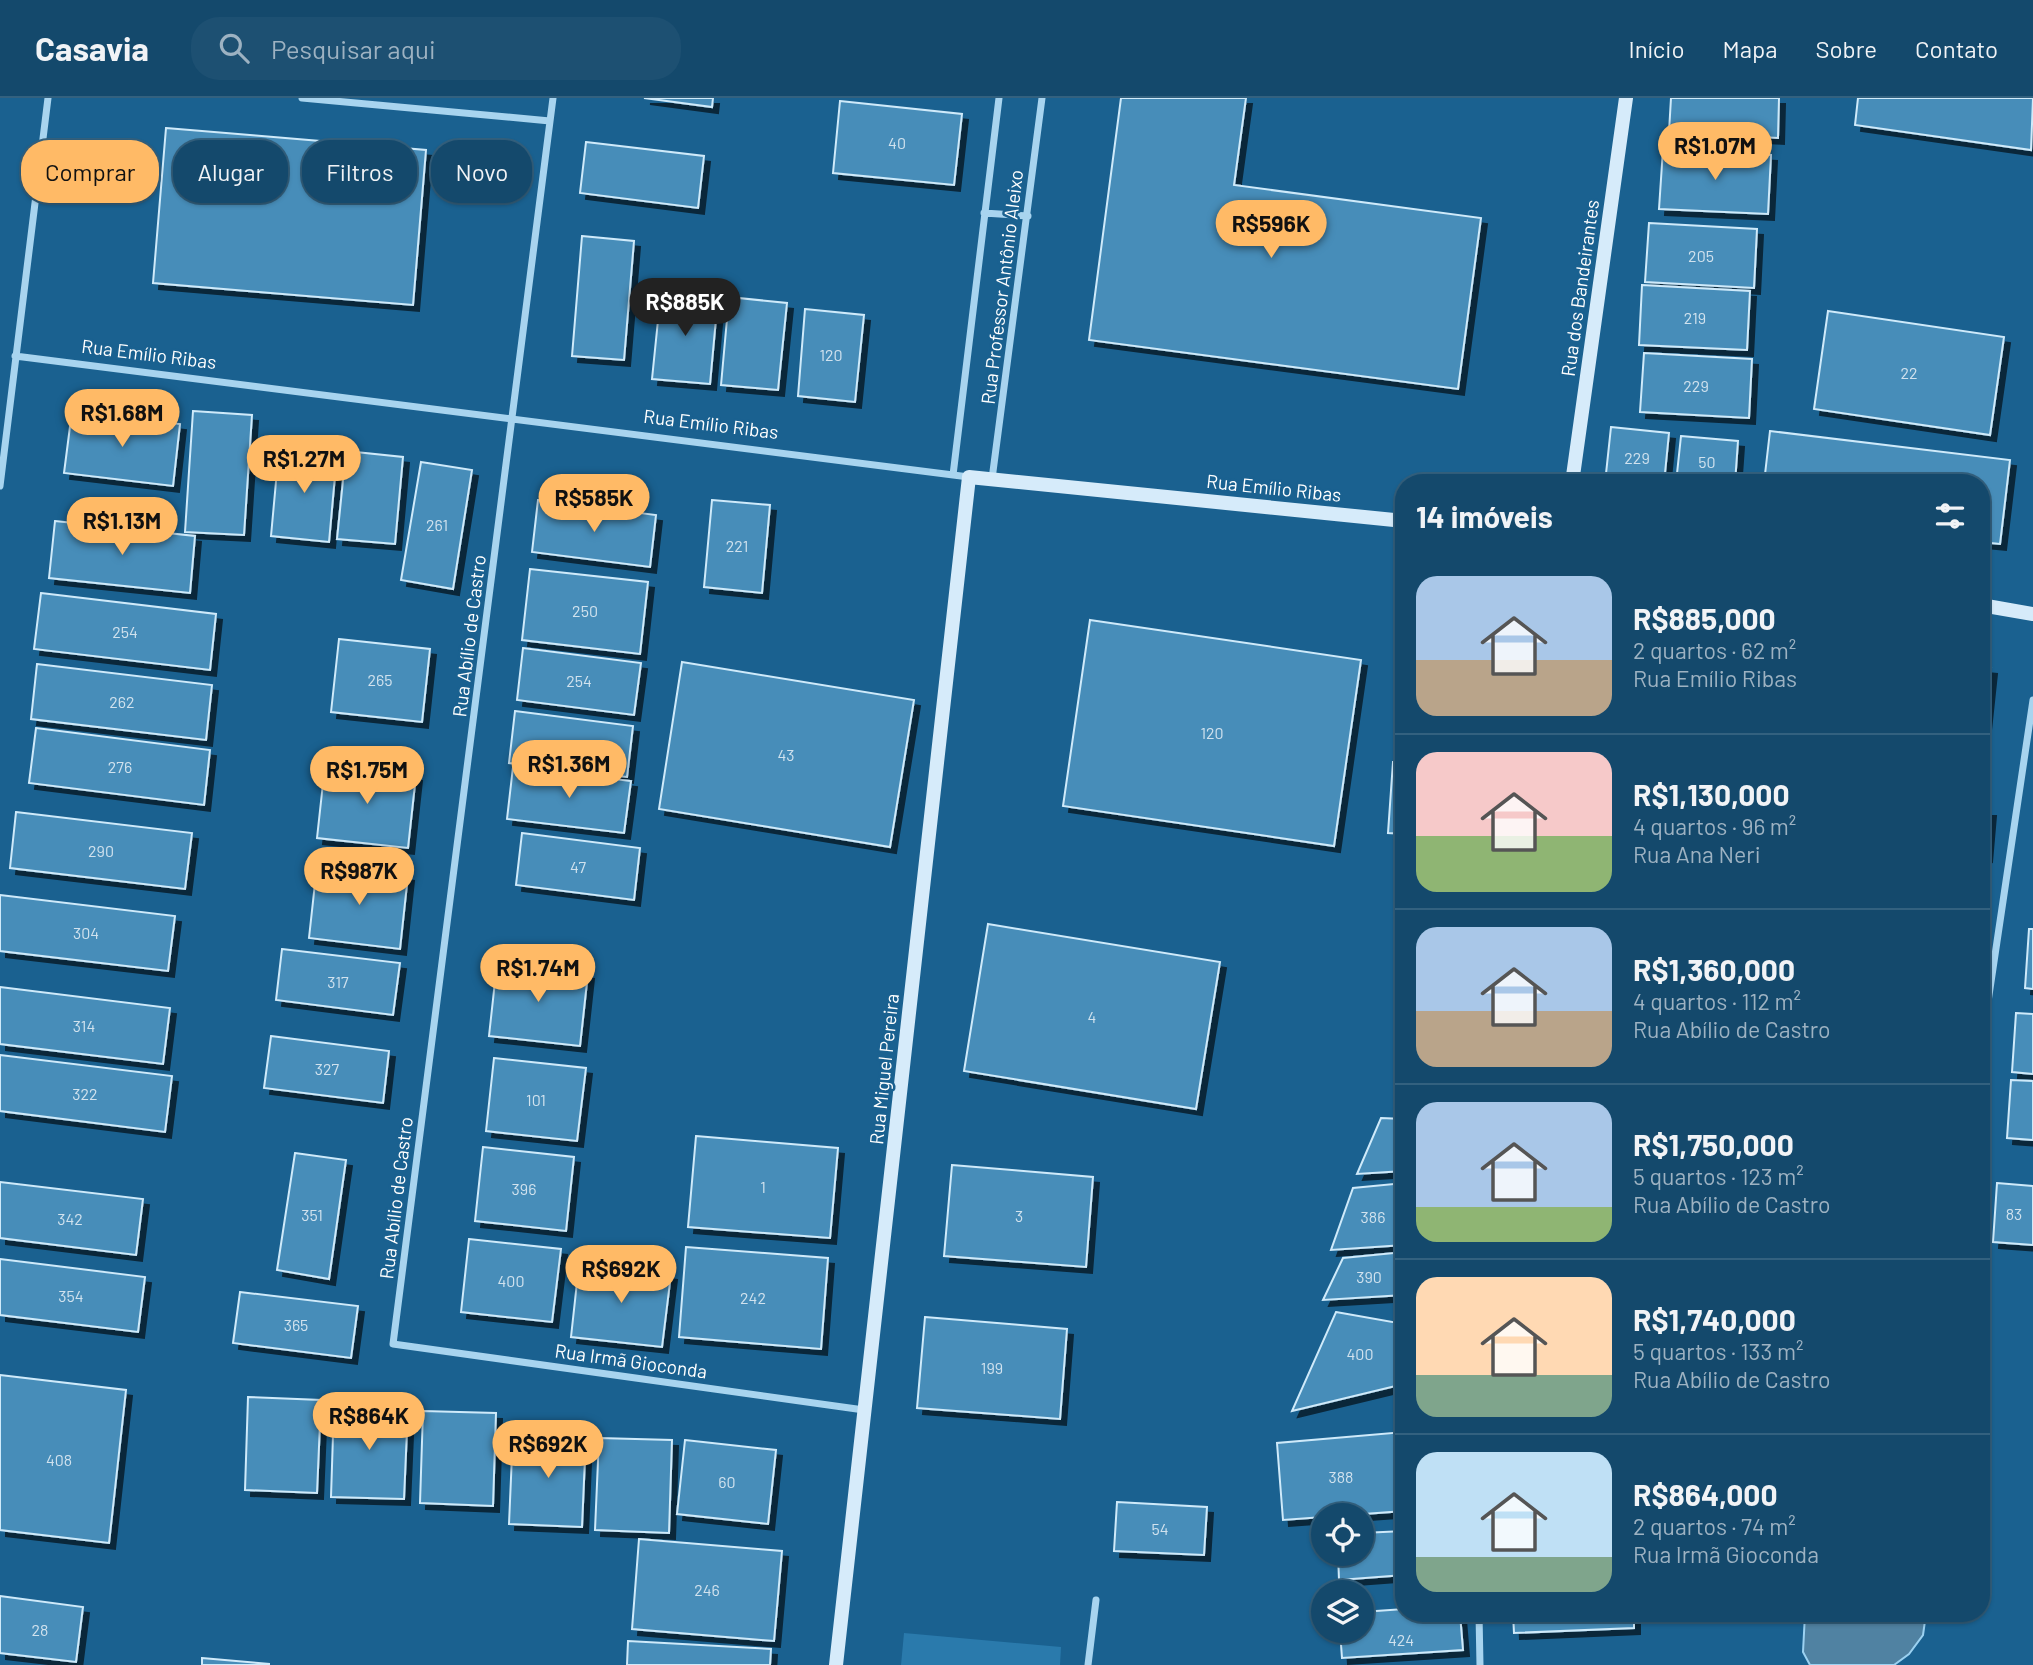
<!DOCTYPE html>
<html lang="pt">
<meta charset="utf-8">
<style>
body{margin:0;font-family:Barlow,sans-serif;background:#1d5072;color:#f1f3f6;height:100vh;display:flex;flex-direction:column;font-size:26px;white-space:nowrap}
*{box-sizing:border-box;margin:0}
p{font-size:23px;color:#9db2c2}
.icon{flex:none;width:38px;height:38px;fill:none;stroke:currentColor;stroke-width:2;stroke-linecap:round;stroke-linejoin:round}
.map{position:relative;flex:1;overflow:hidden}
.side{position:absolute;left:1395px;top:376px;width:595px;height:1148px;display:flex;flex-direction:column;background:#14496c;border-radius:28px;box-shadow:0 2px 5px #0004,0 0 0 2px #33617f}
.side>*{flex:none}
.guide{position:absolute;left:21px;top:42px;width:665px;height:63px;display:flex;gap:14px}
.buttons{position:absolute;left:1311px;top:1405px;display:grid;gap:14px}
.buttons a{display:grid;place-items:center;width:63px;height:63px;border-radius:50%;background:#14496c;box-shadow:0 2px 5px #0004,0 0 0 2px #33617f;font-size:35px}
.price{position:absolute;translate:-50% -60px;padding:0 16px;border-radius:24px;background:#ffba66;color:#111;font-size:23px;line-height:46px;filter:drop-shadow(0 2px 4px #0008)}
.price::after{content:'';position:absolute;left:50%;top:42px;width:21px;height:16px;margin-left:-10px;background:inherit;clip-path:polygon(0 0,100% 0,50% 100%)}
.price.on{background:#222;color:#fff}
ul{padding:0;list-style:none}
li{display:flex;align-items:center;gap:21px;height:175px;padding:0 21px}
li+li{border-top:2px solid #33617f}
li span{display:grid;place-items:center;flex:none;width:196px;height:140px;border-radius:21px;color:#555}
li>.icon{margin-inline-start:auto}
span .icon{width:84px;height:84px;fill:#fffc;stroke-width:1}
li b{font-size:30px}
h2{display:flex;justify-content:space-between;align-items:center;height:84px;padding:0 21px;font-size:30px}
.pill{padding:0 24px;border-radius:28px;background:#14496c;box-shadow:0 2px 5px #0004,0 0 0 2px #33617f;font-size:24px;line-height:63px}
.pill.on{background:#ffba66;color:#111}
header{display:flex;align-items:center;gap:42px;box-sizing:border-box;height:98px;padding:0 35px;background:#14496c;border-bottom:2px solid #33617f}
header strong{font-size:33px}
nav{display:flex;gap:38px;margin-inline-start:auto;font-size:24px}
.search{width:490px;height:63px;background:#1d5072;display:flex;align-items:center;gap:18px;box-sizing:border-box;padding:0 24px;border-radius:28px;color:#9db2c2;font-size:26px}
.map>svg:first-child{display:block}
.green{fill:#2a7aac}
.water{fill:#5082a2;stroke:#9bd1f1;stroke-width:2}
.building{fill:#478db9;stroke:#cfeafa;stroke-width:2;filter:url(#shadow)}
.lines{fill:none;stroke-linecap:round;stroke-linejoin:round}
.street{stroke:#a8d4ef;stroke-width:7}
.secondary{stroke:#d6ebfa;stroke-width:14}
.labels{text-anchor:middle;stroke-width:5;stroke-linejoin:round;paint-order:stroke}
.number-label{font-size:16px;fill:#d1e2ee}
.street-label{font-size:19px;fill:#fff;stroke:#1a6190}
</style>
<header>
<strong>Casavia</strong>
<div class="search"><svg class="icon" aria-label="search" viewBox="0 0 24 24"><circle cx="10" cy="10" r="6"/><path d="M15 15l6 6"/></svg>Pesquisar aqui</div>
<nav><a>Início</a><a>Mapa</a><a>Sobre</a><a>Contato</a></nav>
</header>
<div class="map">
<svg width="2033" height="1567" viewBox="0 0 2033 1567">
<defs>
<filter id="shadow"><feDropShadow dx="6" dy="6" stdDeviation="0" flood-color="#0009"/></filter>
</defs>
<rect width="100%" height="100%" fill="#1a6190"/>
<path class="green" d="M904 1535 1061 1549 1060 1567H901Z"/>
<path class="water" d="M1805 1516H1926L1923 1537 1909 1556 1894 1567H1810L1803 1554Z"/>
<path class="building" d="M644 0H713L712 9Z
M1121 0H1246L1234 87 1481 120 1458 291 1089 242Z
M1671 0H1779L1778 40 1669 34Z
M1858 0H2033L2031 52 1855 27Z
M840 3 962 16 954 87 833 75Z
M166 30 426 52 413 207 153 185Z
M586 44 704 58 698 110 580 95Z
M1663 51 1771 57 1768 116 1659 111Z
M1649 125 1757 131 1754 190 1645 184Z
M582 138 634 143 624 262 572 258Z
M1642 187 1750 193 1747 252 1639 247Z
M661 193 718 199 710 286 652 281Z
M729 199 787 205 778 292 721 287Z
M805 211 864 217 855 304 798 298Z
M1828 213 2004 239 1990 337 1814 311Z
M1644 255 1752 261 1749 320 1640 314Z
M72 313 180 326 173 388 64 375Z
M193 313 252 317 244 437 185 434Z
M1611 329 1669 335 1664 385H1605Z
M1770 333 2010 362 2000 446 1981 444V385H1764Z
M1681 338 1738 343 1735 385H1676Z
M279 351 337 356 329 444 271 438Z
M346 353 403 359 395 446 337 441Z
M421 364 472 372 453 491 401 482Z
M538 402 656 417 650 469 532 454Z
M712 402 770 407 762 495 704 489Z
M55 423 195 438 190 495 49 480Z
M530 471 648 484 640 556 522 542Z
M41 495 216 516 210 572 34 551Z
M1090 522 1361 562 1334 748 1063 708Z
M339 541 430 551 422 624 331 614Z
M523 550 641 565 634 617 517 602Z
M682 564 914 602 890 749 659 711Z
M37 566 212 587 206 642 31 621Z
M1981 569 1991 570 1981 664Z
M515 613 633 628 627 679 509 665Z
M36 630 210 652 204 707 29 685Z
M1393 664 1404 665V736L1388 735Z
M325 667 416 677 408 750 317 740Z
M513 669 631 683 624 735 507 721Z
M1981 712H1990L1986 758 1981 757Z
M16 714 192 735 185 791 10 770Z
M522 735 640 750 634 802 516 787Z
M317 767 408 777 400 851 309 840Z
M0 797 175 818 168 873 0 853Z
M988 826 1220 864 1196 1011 964 973Z
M2029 831H2033V891L2025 890Z
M282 851 400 865 393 917 276 902Z
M497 865 588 875 580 948 489 938Z
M0 889 170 910 163 966 0 946Z
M2016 915 2033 916V976L2012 974Z
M271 938 389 953 383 1005 264 990Z
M0 957 172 978 165 1034 0 1013Z
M494 960 586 970 577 1043 486 1033Z
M2011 982 2033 983V1042L2007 1040Z
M1381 1020 1404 1021V1073L1357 1076Z
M696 1038 838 1050 830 1140 688 1129Z
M483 1049 574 1059 566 1133 475 1123Z
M295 1055 346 1062 329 1181 277 1172Z
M952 1067 1093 1079 1086 1169 944 1158Z
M0 1084 143 1101 136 1157 0 1140Z
M1404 1085V1147L1331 1152 1353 1090Z
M1997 1085 2033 1088V1147L1993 1144Z
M469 1141 561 1151 552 1224 461 1214Z
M686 1149 828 1160 821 1251 679 1239Z
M1404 1154V1197L1323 1202 1343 1160Z
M0 1161 145 1179 138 1234 0 1217Z
M579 1166 671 1176 662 1249 571 1239Z
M240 1194 358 1208 351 1260 233 1245Z
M1336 1214 1404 1226V1286L1292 1313Z
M925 1219 1067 1231 1060 1321 917 1310Z
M0 1277 126 1292 109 1445 0 1432Z
M248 1299 321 1302 317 1395 245 1392Z
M334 1306 408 1309 404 1401 331 1399Z
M423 1313 496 1315 493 1408 420 1405Z
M513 1334 586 1337 582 1429 509 1426Z
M1404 1334V1413L1283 1422 1277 1345Z
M599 1340 672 1342 669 1435 595 1432Z
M685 1342 776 1352 768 1426 677 1416Z
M1117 1404 1207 1409 1204 1457 1114 1453Z
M1404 1433V1477L1339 1482 1338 1456H1362V1435Z
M639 1441 782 1453 774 1543 632 1531Z
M0 1498 83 1509 76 1564 0 1555Z
M1404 1511V1516H1460L1463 1552 1342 1560 1340 1533H1362V1514Z
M1513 1516H1634V1530L1514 1535Z
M628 1543 771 1551 770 1567H627Z
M202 1560 269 1566V1567H202Z"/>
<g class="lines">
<path class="street" d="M302 0 550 23
M553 0 393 1246 864 1312
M984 115 1028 118
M15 258 969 379
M953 377 999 0
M992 381 1042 0
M0 388 48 0
M1981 951 2033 602
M1479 1516 1480 1567
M1088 1567 1096 1502"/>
<path class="secondary" d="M1572 385 1626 0
M1981 507 2033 516
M836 1567 969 379 1404 423"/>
</g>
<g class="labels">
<g class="number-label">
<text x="897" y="51">40</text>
<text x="1701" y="164">205</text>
<text x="1695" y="226">219</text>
<text x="831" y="263">120</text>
<text x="1909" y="281">22</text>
<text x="1696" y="294">229</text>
<text x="1637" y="366">229</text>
<text x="1707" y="370">50</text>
<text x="437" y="433">261</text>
<text x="737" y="454">221</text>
<text x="585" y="519">250</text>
<text x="125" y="540">254</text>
<text x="380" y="588">265</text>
<text x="579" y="589">254</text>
<text x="122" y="610">262</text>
<text x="1212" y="641">120</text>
<text x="786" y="663">43</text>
<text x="120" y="675">276</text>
<text x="101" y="759">290</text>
<text x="578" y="775">47</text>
<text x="86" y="841">304</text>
<text x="338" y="890">317</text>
<text x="1092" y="925">4</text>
<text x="84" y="934">314</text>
<text x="327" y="977">327</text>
<text x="85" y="1002">322</text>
<text x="536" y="1008">101</text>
<text x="763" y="1095">1</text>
<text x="524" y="1097">396</text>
<text x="2014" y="1122">83</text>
<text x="312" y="1123">351</text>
<text x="1019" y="1124">3</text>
<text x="1373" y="1125">386</text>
<text x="70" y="1127">342</text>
<text x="1369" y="1185">390</text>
<text x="511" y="1189">400</text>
<text x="71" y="1204">354</text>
<text x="753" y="1206">242</text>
<text x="296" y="1233">365</text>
<text x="1360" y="1262">400</text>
<text x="992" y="1276">199</text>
<text x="59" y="1368">408</text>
<text x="1341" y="1385">388</text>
<text x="727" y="1390">60</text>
<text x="1160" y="1437">54</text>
<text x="707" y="1498">246</text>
<text x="40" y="1538">28</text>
<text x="1401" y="1548">424</text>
</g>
<g class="street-label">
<text transform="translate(1002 189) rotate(-83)" y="7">Rua Professor Antônio Aleixo</text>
<text transform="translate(1580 190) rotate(-82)" y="7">Rua dos Bandeirantes</text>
<text transform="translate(149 256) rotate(7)" y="7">Rua Emílio Ribas</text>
<text transform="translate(711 326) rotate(7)" y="7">Rua Emílio Ribas</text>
<text transform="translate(1274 390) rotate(6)" y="7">Rua Emílio Ribas</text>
<text transform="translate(469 538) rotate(-83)" y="7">Rua Abílio de Castro</text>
<text transform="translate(884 971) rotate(-84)" y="7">Rua Miguel Pereira</text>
<text transform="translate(396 1100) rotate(-83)" y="7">Rua Abílio de Castro</text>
<text transform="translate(631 1263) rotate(8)" y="7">Rua Irmã Gioconda</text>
</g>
</g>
</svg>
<div class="buttons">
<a><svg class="icon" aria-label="locate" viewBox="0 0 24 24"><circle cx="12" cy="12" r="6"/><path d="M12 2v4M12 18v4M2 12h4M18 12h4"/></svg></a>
<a><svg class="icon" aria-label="layers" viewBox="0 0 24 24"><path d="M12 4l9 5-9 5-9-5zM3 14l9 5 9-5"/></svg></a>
</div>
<b class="price" style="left:1715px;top:84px">R$1.07M</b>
<b class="price" style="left:1271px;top:162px">R$596K</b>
<b class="price on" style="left:685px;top:240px">R$885K</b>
<b class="price" style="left:122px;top:351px">R$1.68M</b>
<b class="price" style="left:304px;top:397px">R$1.27M</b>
<b class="price" style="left:594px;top:436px">R$585K</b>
<b class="price" style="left:122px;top:459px">R$1.13M</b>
<b class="price" style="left:569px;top:702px">R$1.36M</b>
<b class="price" style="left:367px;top:708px">R$1.75M</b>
<b class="price" style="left:359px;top:809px">R$987K</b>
<b class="price" style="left:538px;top:906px">R$1.74M</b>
<b class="price" style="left:621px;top:1207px">R$692K</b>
<b class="price" style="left:369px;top:1354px">R$864K</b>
<b class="price" style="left:548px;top:1382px">R$692K</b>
<div class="guide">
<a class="pill on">Comprar</a>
<a class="pill">Alugar</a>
<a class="pill">Filtros</a>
<a class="pill">Novo</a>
</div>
<section class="side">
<h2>14 imóveis<svg class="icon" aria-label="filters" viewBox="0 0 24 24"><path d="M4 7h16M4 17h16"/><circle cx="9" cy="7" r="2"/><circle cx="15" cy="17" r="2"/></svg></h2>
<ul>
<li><span style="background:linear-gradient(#a9c7e8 60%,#b9a48a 0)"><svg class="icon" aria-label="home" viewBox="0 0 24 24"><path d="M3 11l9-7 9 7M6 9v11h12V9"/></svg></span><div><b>R$885,000</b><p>2 quartos · 62 m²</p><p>Rua Emílio Ribas</p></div></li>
<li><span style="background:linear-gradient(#f6c9c9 60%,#8fb573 0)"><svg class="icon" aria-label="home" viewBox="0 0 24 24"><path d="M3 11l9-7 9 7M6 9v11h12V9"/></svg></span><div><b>R$1,130,000</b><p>4 quartos · 96 m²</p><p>Rua Ana Neri</p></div></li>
<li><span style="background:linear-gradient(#a9c7e8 60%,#b9a48a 0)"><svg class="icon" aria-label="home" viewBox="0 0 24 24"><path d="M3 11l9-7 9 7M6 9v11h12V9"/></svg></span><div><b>R$1,360,000</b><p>4 quartos · 112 m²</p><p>Rua Abílio de Castro</p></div></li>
<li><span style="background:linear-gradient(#a9c7e8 75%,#8fb573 0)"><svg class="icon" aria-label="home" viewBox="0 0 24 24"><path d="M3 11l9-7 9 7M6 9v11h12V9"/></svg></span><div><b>R$1,750,000</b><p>5 quartos · 123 m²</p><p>Rua Abílio de Castro</p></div></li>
<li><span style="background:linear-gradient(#ffd9b3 70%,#7fa58c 0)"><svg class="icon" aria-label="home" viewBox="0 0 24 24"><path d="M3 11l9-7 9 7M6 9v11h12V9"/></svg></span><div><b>R$1,740,000</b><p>5 quartos · 133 m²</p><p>Rua Abílio de Castro</p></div></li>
<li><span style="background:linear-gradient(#bfe0f5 75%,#7fa58c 0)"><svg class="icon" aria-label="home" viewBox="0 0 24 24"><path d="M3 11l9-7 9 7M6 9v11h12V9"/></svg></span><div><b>R$864,000</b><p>2 quartos · 74 m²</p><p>Rua Irmã Gioconda</p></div></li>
</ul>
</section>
</div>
